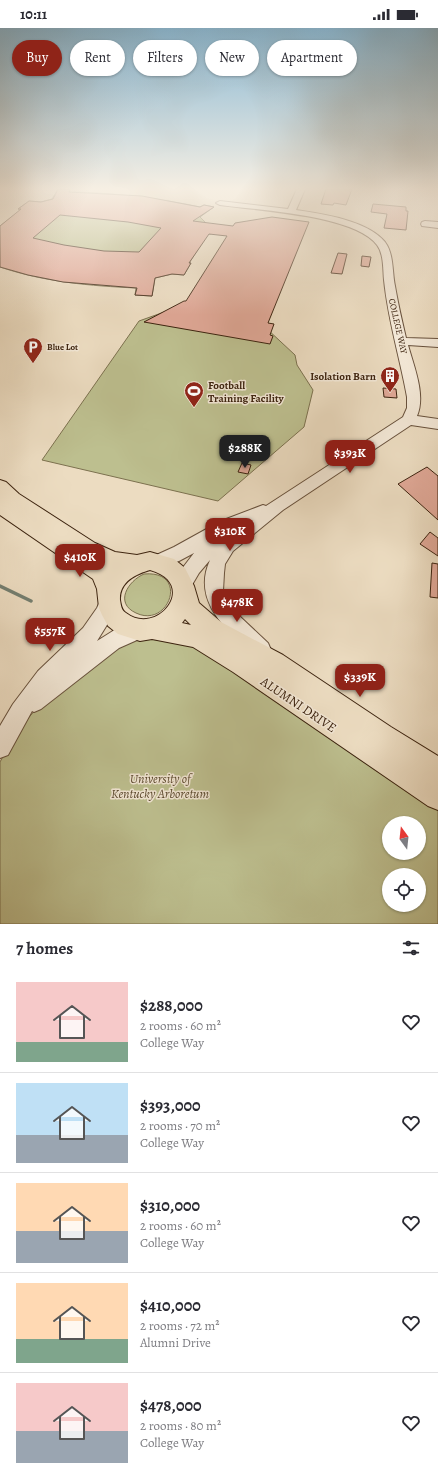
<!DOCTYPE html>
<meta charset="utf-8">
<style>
body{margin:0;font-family:Alegreya,serif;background:#f7f7f7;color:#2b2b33;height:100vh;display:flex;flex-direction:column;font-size:15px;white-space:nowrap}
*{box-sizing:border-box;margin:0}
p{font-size:13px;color:#7c7c81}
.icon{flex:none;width:22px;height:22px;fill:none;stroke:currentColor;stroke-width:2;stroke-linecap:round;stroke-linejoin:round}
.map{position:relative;height:896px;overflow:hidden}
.drawer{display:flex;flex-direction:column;background:#fff;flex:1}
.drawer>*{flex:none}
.top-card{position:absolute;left:12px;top:12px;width:414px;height:36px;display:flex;gap:8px}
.needle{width:26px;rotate:345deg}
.tools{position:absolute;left:382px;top:788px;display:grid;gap:8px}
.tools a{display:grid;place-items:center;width:44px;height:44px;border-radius:50%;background:#fff;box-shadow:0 1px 3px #0004;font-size:20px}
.price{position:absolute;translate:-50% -34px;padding:0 9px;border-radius:8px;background:#8f2418;color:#fff;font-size:13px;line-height:26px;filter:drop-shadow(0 1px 2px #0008)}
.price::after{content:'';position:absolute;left:50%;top:24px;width:12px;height:9px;margin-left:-6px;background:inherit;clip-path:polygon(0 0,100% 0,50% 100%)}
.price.on{background:#222;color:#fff}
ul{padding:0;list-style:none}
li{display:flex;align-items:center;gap:12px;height:100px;padding:0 16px}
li+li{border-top:1px solid #e1e1e2}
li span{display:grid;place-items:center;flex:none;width:112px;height:80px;border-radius:0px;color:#555}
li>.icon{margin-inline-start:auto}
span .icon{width:48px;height:48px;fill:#fffc;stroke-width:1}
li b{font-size:17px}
h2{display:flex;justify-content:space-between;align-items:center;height:48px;padding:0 16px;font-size:17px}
.pill{padding:0 14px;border-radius:18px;background:#fff;box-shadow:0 1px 3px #0004;font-size:14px;line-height:36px}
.pill.on{background:#8f2418;color:#fff}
.status{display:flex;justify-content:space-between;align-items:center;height:28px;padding:0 20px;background:#fff;direction:ltr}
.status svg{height:11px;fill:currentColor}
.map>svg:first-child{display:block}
.green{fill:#bdbf8f;stroke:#7c714f;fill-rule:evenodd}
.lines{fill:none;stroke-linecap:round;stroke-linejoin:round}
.stream{stroke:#747f71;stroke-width:3.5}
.building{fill:#e0a897;stroke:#3c230f;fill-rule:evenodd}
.minor-casing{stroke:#68513c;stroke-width:2}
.major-casing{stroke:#3c230f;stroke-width:2}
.minor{fill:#f3e8d7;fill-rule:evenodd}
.major{fill:#ecdcc1;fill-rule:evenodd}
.labels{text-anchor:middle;stroke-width:3;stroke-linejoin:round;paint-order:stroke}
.far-street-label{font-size:9px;fill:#3c230f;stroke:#f3e8d7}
.far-poi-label{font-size:9px;font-weight:bold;fill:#3c230f;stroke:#f3e8d7;text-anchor:start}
.poi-label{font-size:11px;font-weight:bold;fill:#3c230f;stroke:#f3e8d7;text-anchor:end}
.near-street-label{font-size:13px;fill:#3c230f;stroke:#f3e8d7}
.near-park-label{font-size:13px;font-style:italic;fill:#5c4a2f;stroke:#f3e8d7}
</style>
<div class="status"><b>10:11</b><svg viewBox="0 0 49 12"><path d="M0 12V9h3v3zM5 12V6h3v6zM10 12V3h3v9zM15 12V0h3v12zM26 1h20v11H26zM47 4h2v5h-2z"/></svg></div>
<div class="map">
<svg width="438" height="896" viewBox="0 0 438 896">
<rect width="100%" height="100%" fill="#ecdcc1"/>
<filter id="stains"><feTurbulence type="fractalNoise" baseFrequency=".005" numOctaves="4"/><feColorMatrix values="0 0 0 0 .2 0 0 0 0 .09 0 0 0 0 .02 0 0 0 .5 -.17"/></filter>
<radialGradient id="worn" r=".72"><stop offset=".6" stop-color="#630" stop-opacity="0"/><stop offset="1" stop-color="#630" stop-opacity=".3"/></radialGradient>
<path class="green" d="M58 161H70L67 168H69L73 164C116 165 158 170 200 179L204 177 214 179 200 189 213 202 211 206H208L189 235H191L184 247 172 246 155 250 152 268 135 267 136 260C91 258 44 254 0 239V198L22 181H18L29 173 41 174 52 171Z
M184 277 266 300 295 327 297 337 313 362 304 399 218 473 42 432 139 293Z
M144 546C190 542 169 601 136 585 114 575 128 553 144 546Z
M133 611 171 612 192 616 438 780V896H0V734L16 704 45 671 113 619ZM389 795H419V825H389ZM389 847H419V877H389Z"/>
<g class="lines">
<path class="stream" d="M0 558 31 573"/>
</g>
<path class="building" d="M58 161H70L69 164 142 168 200 179 204 177 214 179 193 193 233 198 235 195 272 189 309 194 268 295 274 296 270 307 273 308 270 316 144 294 184 273H186L227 208 209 206 189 235H191L184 247 172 246 155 250 152 268 135 267 137 260 63 254 28 247 0 239V198L21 181H18L29 173 41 174 53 171ZM60 187 128 194 161 200 139 224 104 223 64 217 33 210Z
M326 161H352L346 177 334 175 333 177 321 176Z
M373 176 406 179V183H408L406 202 384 200 387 186 371 184Z
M338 225 347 226 342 246 331 245Z
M362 228 371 229 369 239 361 238Z
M383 360 396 361 397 370 384 369Z
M242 435 251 437 248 446 238 444Z
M427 439 438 448V492L398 456Z
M430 504 438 510V528L420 516Z
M432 535 438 536V570L430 569Z"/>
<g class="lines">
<g class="minor-casing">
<path id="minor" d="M297 161H305L296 182C322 186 367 192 385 214 394 226 392 244 395 258 398 276 402 293 406 310L438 311V319L408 317C414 339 426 367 417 388L438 391V401L411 397 283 482 233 523 225 536 224 545 223 563 226 571 234 583 268 615 271 622 268 629 261 631 254 629C228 602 191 574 210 532L199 545 189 562 183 564 177 562 174 556 181 542 194 525 179 533 158 541 152 539 149 534 152 529 174 519 221 493 263 477 266 478 403 389 407 380V369C400 330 388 292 384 252 383 242 384 226 377 217 355 187 256 182 220 177L216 175 220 173 288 181Z
M425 193 438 194V200L422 198 421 196 422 194Z
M109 565 115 567 118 573 110 592 97 613 116 601 139 593 146 596 148 602 146 608 119 620 41 681 34 684 32 683 8 727 0 730V698L13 676 38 643 83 600 97 580 103 567Z"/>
</g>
<g class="major-casing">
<path id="major" d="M0 452 6 454 19 466 95 515 115 524 137 527 150 524 174 531 185 540 194 558 199 575 221 594 283 627 391 699 438 728V782L428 778 233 644 193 619 152 611 140 613 118 606 108 598 102 587 99 580 97 561 93 551 0 487ZM150 542C200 556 157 609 126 585 121 582 121 577 120 572 119 554 136 546 150 542ZM185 591 191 597 182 595Z"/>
</g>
<use href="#minor" class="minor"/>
<use href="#major" class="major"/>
</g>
<linearGradient id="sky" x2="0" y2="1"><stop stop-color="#88b7d3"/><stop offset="0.56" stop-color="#f6efe3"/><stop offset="1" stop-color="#f6efe3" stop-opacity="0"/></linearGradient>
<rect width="438" height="287" fill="url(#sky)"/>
<defs>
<g id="parking-pin" transform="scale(1)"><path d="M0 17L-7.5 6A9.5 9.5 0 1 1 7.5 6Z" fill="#8f2418" stroke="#f3e8d7"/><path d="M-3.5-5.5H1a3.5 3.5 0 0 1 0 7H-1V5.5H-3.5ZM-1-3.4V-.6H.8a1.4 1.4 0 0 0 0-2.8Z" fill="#fff"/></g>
<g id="building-pin" transform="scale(1)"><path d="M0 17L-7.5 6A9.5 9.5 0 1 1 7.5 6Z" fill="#8f2418" stroke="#f3e8d7"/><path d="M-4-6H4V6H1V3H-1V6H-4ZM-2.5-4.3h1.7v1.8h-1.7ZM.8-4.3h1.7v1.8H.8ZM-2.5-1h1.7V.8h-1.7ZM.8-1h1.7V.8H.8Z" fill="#fff"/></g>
<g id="stadium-pin" transform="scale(1)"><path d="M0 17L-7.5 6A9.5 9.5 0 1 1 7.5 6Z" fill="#8f2418" stroke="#f3e8d7"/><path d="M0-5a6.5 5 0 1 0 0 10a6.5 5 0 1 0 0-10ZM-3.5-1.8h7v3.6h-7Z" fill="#fff"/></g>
</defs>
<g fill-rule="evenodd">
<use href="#parking-pin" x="33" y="319"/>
<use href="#building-pin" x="390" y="348"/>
<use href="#stadium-pin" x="194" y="363"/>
</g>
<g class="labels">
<g class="far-street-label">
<text transform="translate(398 298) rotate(77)" y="3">COLLEGE WAY</text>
</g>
<g class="far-poi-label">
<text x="47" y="322">Blue Lot</text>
</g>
<g class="poi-label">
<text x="376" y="352">Isolation Barn</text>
<text x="208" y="361" text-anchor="start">Football<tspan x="208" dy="13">Training Facility</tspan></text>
</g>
<g class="near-street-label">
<text transform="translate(299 676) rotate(34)" y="5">ALUMNI DRIVE</text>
</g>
<g class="near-park-label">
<text x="160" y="755">University of<tspan x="160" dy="15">Kentucky Arboretum</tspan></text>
</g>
</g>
<rect width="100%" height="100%" filter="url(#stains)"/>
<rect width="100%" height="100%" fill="url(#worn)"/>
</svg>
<div class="tools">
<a><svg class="needle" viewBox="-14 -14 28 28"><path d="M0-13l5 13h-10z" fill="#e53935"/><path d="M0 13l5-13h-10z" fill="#7c7c81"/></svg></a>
<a><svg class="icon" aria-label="locate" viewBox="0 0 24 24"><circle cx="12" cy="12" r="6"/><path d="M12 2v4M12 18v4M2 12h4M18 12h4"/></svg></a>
</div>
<b class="price on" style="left:245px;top:441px">$288K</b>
<b class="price" style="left:350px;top:446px">$393K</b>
<b class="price" style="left:230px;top:524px">$310K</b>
<b class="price" style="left:80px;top:550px">$410K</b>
<b class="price" style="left:237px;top:595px">$478K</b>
<b class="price" style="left:50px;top:624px">$557K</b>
<b class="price" style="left:360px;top:670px">$339K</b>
<div class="top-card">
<a class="pill on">Buy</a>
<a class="pill">Rent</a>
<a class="pill">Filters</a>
<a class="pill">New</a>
<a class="pill">Apartment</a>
</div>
</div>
<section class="drawer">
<h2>7 homes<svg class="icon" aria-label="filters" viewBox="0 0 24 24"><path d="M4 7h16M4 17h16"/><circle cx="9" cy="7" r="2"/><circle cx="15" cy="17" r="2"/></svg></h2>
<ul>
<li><span style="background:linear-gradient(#f6c9c9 75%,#7fa58c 0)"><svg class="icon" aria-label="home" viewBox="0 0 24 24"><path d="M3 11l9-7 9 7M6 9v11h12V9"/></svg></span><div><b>$288,000</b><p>2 rooms · 60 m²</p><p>College Way</p></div><svg class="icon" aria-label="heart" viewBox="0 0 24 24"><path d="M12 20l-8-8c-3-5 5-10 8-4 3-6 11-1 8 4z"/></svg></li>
<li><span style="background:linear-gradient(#bfe0f5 65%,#9aa5b1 0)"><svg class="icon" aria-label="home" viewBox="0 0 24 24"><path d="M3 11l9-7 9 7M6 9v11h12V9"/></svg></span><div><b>$393,000</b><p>2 rooms · 70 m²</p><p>College Way</p></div><svg class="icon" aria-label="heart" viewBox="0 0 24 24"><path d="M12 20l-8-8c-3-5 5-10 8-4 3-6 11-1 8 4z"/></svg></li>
<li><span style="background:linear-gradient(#ffd9b3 60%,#9aa5b1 0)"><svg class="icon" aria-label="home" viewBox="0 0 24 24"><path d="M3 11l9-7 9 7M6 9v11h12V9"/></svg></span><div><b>$310,000</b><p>2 rooms · 60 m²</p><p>College Way</p></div><svg class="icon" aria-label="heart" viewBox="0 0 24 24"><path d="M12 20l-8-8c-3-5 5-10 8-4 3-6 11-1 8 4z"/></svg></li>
<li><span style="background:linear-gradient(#ffd9b3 70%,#7fa58c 0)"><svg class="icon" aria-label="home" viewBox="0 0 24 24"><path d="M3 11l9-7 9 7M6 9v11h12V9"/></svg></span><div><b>$410,000</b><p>2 rooms · 72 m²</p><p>Alumni Drive</p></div><svg class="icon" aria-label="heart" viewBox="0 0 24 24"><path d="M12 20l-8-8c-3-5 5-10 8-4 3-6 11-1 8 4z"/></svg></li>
<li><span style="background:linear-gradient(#f6c9c9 60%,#9aa5b1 0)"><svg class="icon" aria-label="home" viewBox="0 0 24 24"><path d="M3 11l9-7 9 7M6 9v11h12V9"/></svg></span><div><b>$478,000</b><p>2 rooms · 80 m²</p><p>College Way</p></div><svg class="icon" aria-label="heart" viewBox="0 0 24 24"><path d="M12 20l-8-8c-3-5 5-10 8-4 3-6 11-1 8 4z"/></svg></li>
</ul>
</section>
